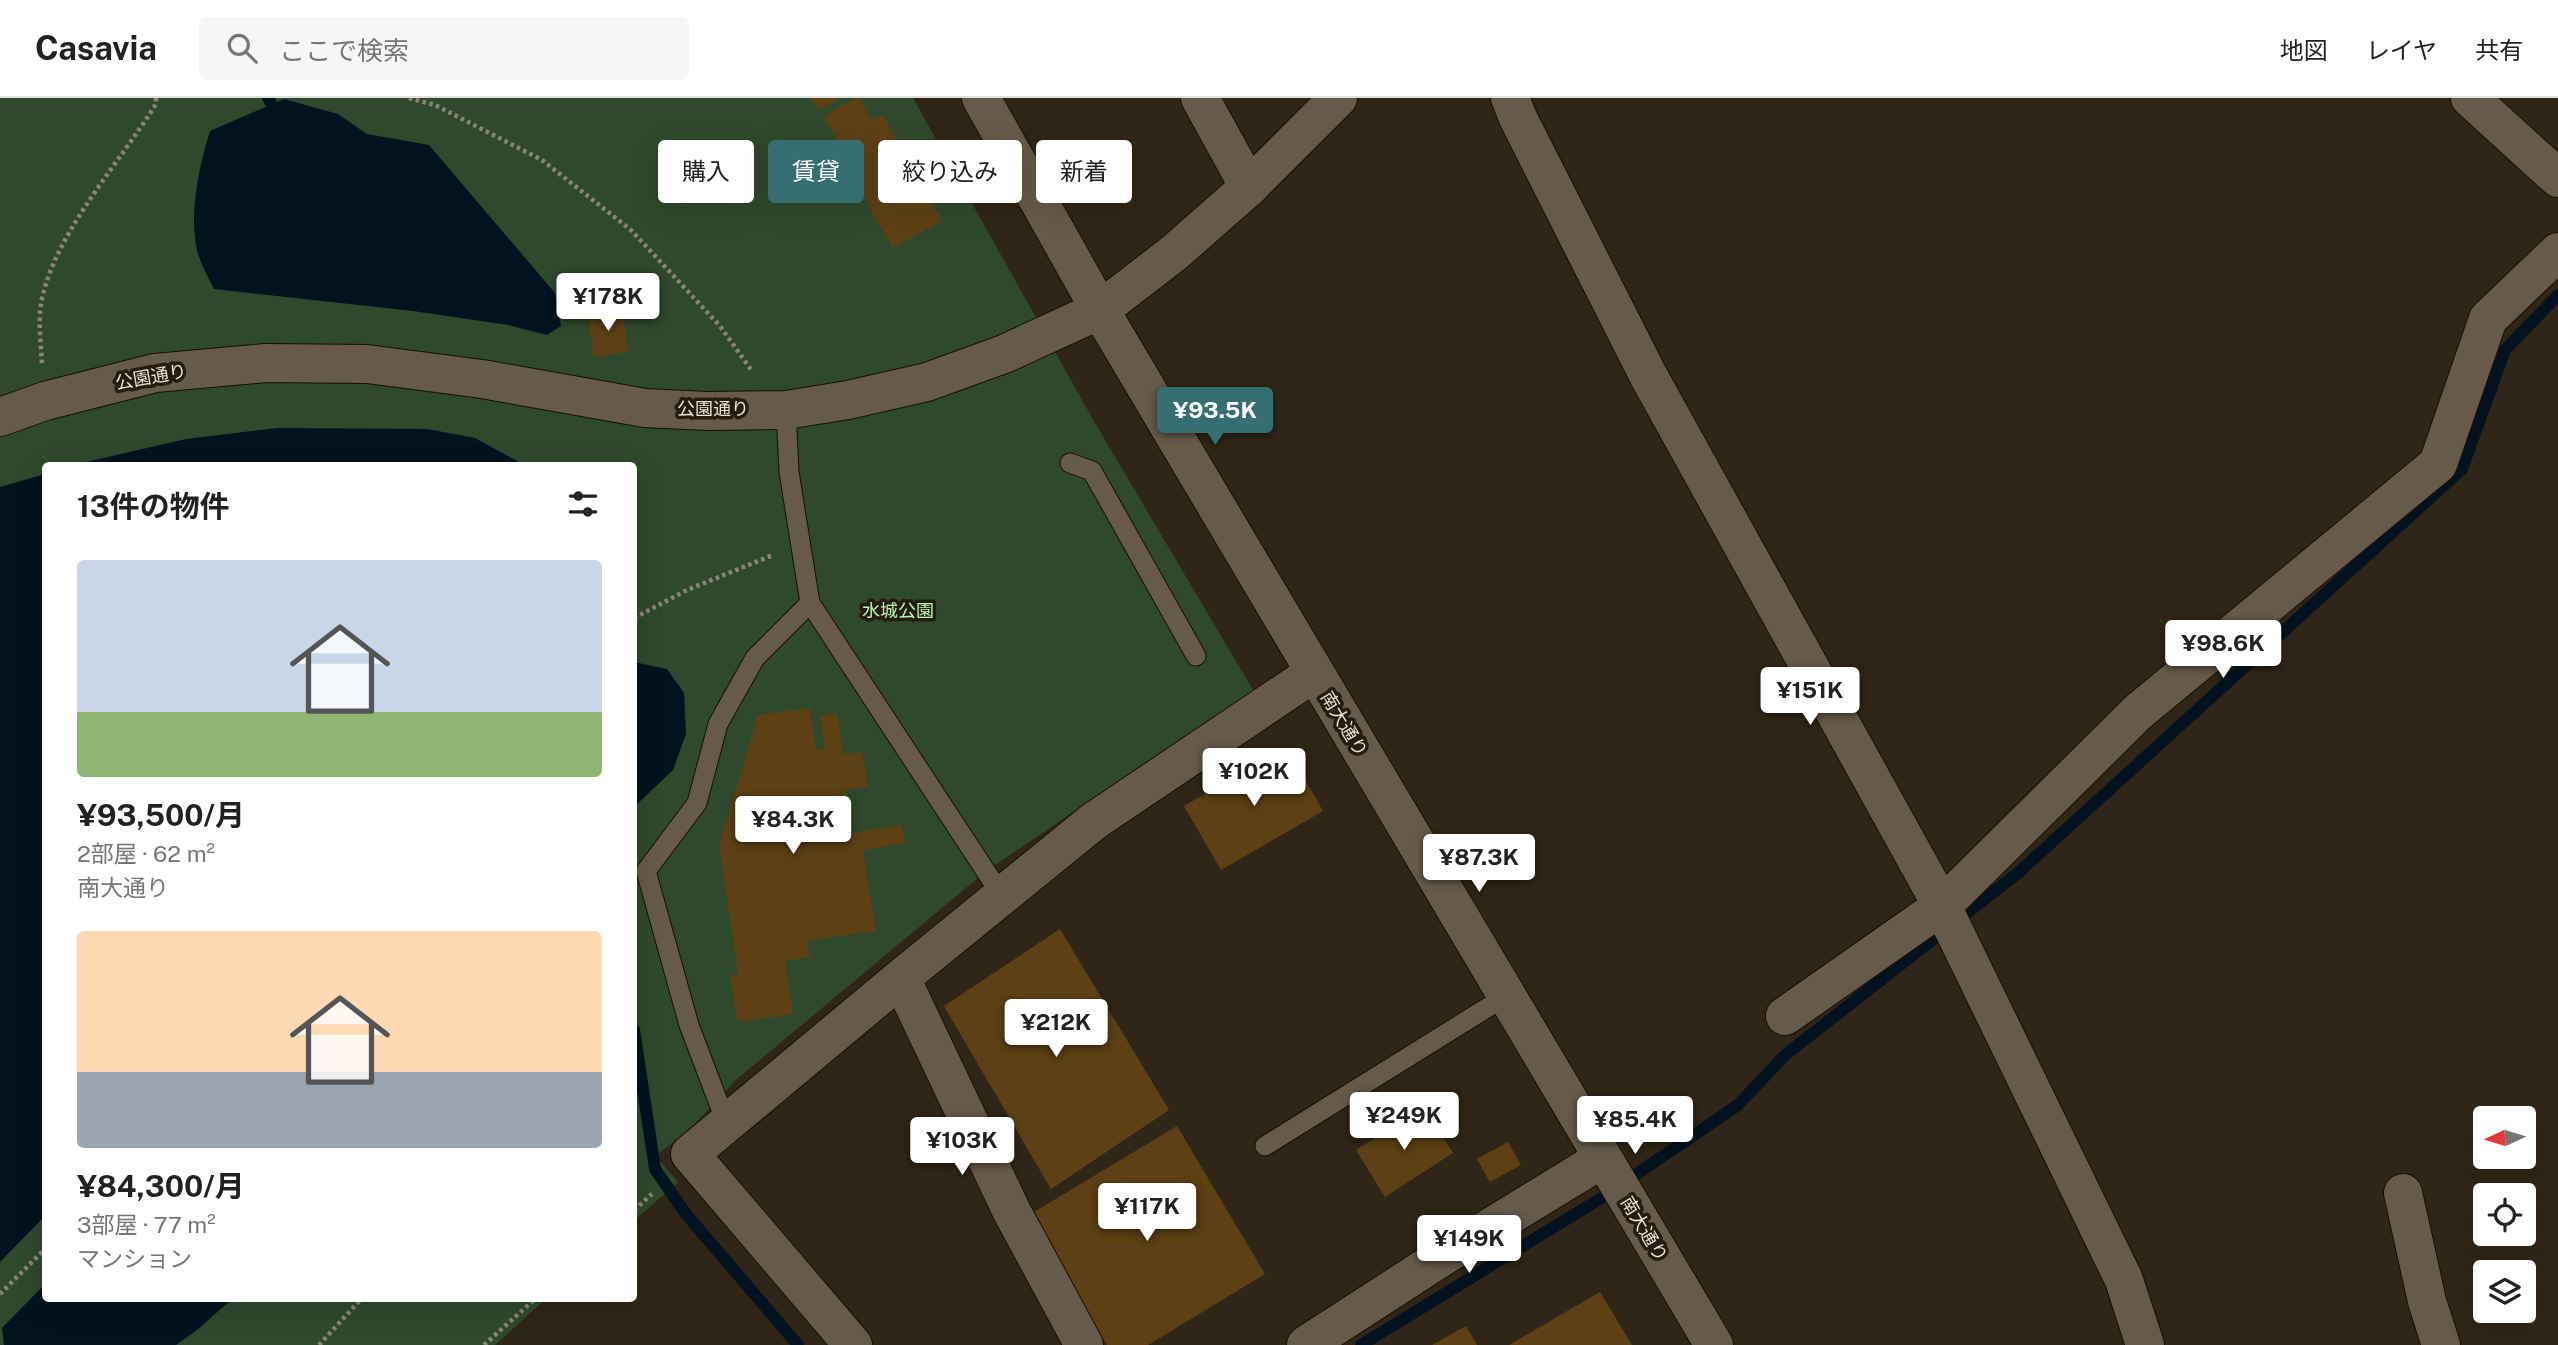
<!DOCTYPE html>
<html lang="ja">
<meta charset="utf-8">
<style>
body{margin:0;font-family:"Public Sans","Noto Sans JP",sans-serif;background:#f6f6f6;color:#222;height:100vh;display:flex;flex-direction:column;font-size:26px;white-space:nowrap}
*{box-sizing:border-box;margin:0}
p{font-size:23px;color:#767676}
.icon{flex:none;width:38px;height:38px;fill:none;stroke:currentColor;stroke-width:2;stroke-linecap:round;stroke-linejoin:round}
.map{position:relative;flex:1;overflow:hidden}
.drawer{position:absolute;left:42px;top:364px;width:595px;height:840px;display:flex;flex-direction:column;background:#fff;border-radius:7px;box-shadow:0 7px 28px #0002}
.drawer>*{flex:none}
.hud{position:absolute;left:658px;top:42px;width:665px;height:63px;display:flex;gap:14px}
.needle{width:46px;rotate:266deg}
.buttons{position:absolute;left:2473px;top:1008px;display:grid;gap:14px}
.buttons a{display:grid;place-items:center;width:63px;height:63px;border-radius:7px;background:#fff;box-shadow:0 7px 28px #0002;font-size:35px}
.price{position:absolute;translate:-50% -60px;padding:0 16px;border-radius:7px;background:#fff;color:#222;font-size:23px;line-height:46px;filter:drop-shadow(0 2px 4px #0008)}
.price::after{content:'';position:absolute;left:50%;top:42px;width:21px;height:16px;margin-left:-10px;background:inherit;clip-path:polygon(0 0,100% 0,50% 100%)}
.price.current{background:#376e72;color:#fff}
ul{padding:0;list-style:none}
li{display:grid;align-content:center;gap:14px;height:371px;padding:0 35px}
li span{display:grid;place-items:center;height:217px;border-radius:7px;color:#555}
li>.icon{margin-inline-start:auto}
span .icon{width:126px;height:126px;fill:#fffc;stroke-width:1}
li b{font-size:30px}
h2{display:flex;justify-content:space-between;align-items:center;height:84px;padding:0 35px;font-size:30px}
.chip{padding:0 24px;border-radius:7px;background:#fff;box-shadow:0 7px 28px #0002;font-size:24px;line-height:63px}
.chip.current{background:#376e72;color:#fff}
header{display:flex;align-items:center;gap:42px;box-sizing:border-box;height:98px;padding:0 35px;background:#fff;border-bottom:2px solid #e0e0e0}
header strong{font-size:33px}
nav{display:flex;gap:38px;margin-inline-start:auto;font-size:24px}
.search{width:490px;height:63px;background:#f6f6f6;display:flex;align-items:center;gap:18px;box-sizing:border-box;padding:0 24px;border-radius:7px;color:#767676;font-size:26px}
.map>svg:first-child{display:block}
.green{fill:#2f492c}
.water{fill:#02131f}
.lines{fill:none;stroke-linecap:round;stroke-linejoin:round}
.stream{stroke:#02131f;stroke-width:12}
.building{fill:#5d4114}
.service-casing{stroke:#180e03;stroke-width:21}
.minor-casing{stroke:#180e03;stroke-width:40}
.tertiary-casing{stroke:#180e03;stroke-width:40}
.path{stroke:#8c8478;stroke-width:4.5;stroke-dasharray:3.5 3.5;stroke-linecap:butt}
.service{stroke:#665a4a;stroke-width:19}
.minor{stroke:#665a4a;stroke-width:38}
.tertiary{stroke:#665a4a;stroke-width:38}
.labels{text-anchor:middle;stroke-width:7;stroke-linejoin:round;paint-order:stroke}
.street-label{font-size:18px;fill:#eae3da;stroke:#261c0e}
.park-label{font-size:18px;fill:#b5f8af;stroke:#261c0e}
</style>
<header>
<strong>Casavia</strong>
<div class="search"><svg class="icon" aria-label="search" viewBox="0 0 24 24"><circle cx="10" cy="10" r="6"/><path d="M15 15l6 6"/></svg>ここで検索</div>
<nav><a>地図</a><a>レイヤ</a><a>共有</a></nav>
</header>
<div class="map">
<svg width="2558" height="1247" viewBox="0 0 2558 1247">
<rect width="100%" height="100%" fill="#302617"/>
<path class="green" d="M0 0H913L1095 325 1253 592 985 774 737 981 694 1027 656 1058 678 1084 634 1123V368H46V1200L546 1201 495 1247H0Z"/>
<path class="water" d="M284 1 338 16 367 36 429 47 555 195 561 228 547 237 508 227 413 213 214 191C206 175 196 158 195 140 191 106 200 65 210 33Z
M277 330 427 331 475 340 517 363 520 367H73L186 341Z
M45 376V1118L0 1164V389Z
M634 564 667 571 684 595 686 636 673 672 634 709Z
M45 1186 46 1200 232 1201 197 1232 176 1247H4L2 1230Z"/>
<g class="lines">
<path class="stream" d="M268 0 271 5
M634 932 655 1071 686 1116 798 1247
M1361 1247 1603 1099 1738 1007 1785 957 2018 775 2462 371 2505 252 2558 197"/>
</g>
<path class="building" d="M811 0H841L818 12Z
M856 0H859L872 22 883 17 942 123 892 150 863 97 854 102 825 51 838 44 823 18Z
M622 211 628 254 593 259 588 216Z
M810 610 816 652 825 651 820 618 837 615 843 656 862 654 868 688 845 692 851 735 902 727 905 745 863 752 876 833 807 843 810 859 785 863 793 916 737 924 730 877 738 876 719 747 758 617Z
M1286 649 1323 713 1221 772 1184 708Z
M1060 831 1169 1012 1051 1091 944 908Z
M1424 1009 1453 1055 1385 1099 1356 1052Z
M1177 1028 1265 1176 1148 1247H1107L1029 1117Z
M1508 1044 1521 1067 1490 1084 1477 1061Z
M1600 1194 1632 1247H1509Z
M1466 1228 1477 1247H1432Z"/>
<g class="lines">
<g class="service-casing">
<path id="service" d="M786 312 789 374 810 505 1002 798
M1070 365 1092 373 1196 558
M727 1027 689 927 646 773 697 705 718 626 755 560 810 505
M1265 1048 1506 898"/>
</g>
<g class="minor-casing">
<path id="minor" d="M1200 0 1249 89
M1510 0 1518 20 1648 277 1942 808 2124 1182 2145 1247
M2470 0 2558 80
M901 880 1012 1114 1084 1247
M1785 918 1942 808 2138 614 2438 366 2488 221 2558 154
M2403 1095 2427 1203 2441 1247
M853 1247 690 1056 901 880 1094 723 1314 575
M1306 1247 1442 1159 1602 1061"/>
</g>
<g class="tertiary-casing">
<path id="tertiary" d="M981 0 1100 212 1714 1247
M0 319 45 303 155 275 266 265 367 266 482 281 645 310 708 313 786 312 848 302 927 284 1004 256 1100 212 1174 155 1249 89 1338 0"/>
</g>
<path class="path" d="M409 0 435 7 542 62 631 132 720 228 752 273
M42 265C41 246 38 224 41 206 53 137 119 66 156 6V0
M634 520 687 492 773 457
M634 1112 652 1096
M0 1196 46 1150
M319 1247 362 1200
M484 1247 536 1200"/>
<use href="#service" class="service"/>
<use href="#minor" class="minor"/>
<use href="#tertiary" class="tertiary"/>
</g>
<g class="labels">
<g class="street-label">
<text transform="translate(151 279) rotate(-10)" y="6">公園通り</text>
<text x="713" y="317">公園通り</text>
<text transform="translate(1344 626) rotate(59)" y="6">南大通り</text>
<text transform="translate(1644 1131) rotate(59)" y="6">南大通り</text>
</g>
<g class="park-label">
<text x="898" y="519">水城公園</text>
</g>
</g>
</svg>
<div class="buttons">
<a><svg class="needle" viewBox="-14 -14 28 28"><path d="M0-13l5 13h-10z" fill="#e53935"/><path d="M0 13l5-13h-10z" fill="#767676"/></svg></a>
<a><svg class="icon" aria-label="locate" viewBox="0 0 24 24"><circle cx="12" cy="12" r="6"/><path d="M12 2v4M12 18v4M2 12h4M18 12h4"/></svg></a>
<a><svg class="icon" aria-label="layers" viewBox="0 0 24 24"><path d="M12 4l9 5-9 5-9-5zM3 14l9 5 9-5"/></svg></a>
</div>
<b class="price" style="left:608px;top:235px">¥178K</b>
<b class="price current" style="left:1215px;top:349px">¥93.5K</b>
<b class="price" style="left:2223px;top:582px">¥98.6K</b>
<b class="price" style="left:1810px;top:629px">¥151K</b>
<b class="price" style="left:1254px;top:710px">¥102K</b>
<b class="price" style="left:793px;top:758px">¥84.3K</b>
<b class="price" style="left:1479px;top:796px">¥87.3K</b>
<b class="price" style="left:1056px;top:961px">¥212K</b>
<b class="price" style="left:1404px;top:1054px">¥249K</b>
<b class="price" style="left:1635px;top:1058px">¥85.4K</b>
<b class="price" style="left:962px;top:1079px">¥103K</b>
<b class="price" style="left:1147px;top:1145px">¥117K</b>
<b class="price" style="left:1469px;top:1177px">¥149K</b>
<div class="hud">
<a class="chip">購入</a>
<a class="chip current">賃貸</a>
<a class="chip">絞り込み</a>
<a class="chip">新着</a>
</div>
<section class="drawer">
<h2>13件の物件<svg class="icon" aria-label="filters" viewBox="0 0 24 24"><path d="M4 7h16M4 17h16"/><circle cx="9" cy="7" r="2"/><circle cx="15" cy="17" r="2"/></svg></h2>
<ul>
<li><span style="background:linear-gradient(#c9d6e8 70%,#8fb573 0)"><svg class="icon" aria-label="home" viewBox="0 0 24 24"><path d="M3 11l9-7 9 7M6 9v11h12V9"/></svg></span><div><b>¥93,500/月</b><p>2部屋 · 62 m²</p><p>南大通り</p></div></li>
<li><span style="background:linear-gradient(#ffd9b3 65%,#9aa5b1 0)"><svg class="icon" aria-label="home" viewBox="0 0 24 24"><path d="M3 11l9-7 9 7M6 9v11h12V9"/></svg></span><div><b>¥84,300/月</b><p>3部屋 · 77 m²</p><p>マンション</p></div></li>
</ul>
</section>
</div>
